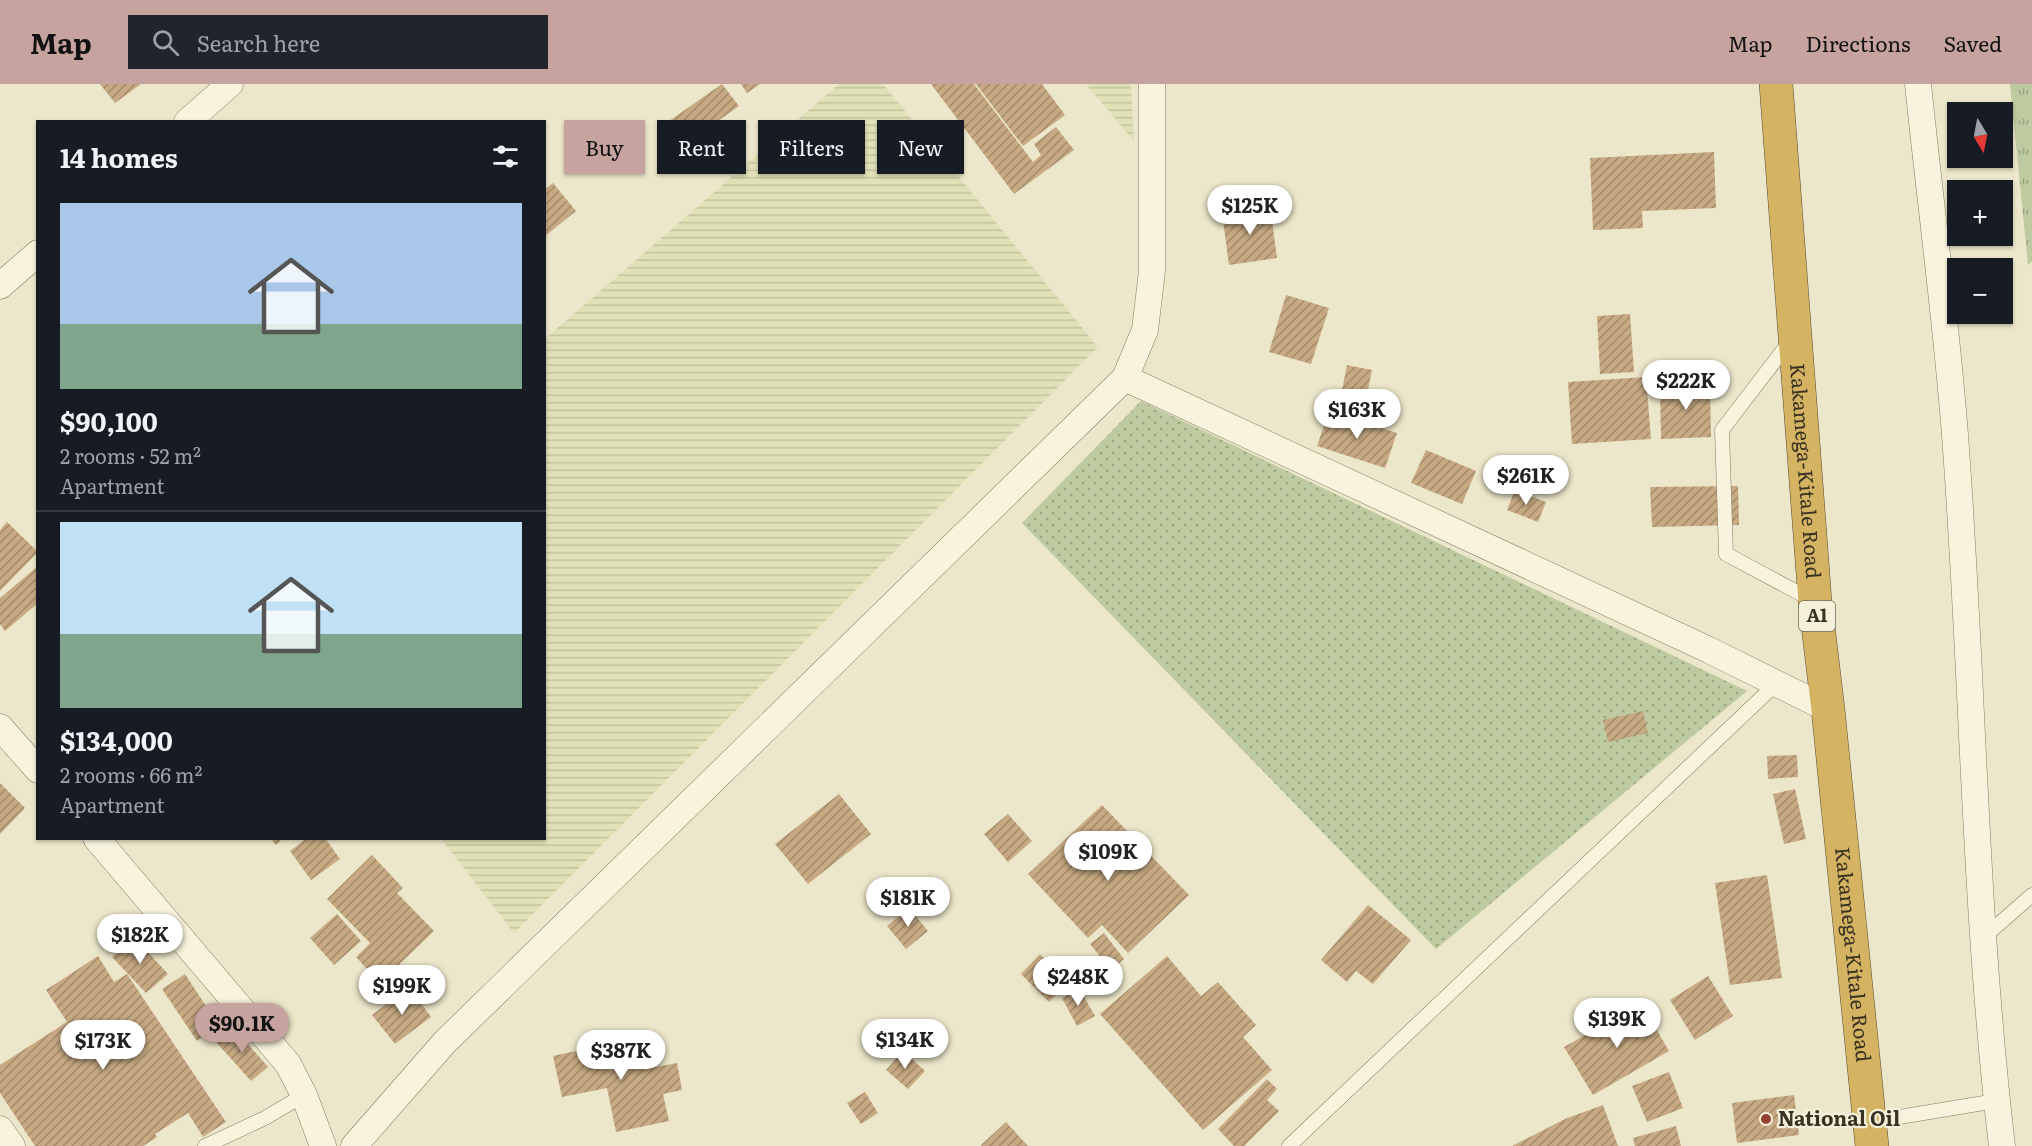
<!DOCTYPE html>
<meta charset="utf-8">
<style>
body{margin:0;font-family:Literata,serif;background:#20242c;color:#f1f3f6;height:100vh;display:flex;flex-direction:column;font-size:22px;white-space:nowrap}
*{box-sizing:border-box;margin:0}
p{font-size:20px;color:#9ea1a6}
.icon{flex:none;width:33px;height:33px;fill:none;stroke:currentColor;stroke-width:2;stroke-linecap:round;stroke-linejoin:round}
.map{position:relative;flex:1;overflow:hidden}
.details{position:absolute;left:36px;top:36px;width:510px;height:720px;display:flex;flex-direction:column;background:#171b24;border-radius:0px;box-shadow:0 2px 4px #0004}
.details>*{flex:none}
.hud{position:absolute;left:564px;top:36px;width:570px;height:54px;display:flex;gap:12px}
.needle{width:39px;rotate:170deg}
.controls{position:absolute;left:1947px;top:18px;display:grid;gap:12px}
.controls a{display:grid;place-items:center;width:66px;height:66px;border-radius:0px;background:#171b24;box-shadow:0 2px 4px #0004;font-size:30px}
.price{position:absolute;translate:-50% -51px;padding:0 14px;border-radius:21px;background:#fff;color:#222;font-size:20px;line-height:39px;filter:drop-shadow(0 2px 3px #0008)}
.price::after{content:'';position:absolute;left:50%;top:36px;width:18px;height:14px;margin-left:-9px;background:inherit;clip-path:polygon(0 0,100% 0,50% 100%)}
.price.selected{background:#c7a39f;color:#111}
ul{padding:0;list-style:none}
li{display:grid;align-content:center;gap:12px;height:318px;padding:0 24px}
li+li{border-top:2px solid #363941}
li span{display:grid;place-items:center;height:186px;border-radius:0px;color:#555}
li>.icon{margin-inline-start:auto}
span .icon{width:108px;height:108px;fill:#fffc;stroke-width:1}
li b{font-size:26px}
h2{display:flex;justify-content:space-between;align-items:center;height:72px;padding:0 24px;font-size:26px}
.pill{padding:0 21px;border-radius:0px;background:#171b24;box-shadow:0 2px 4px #0004;font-size:21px;line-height:54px}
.pill.selected{background:#c7a39f;color:#111}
header{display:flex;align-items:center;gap:36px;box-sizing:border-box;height:84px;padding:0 30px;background:#c7a39f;color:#111}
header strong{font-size:28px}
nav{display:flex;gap:33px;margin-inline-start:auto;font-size:21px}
.search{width:420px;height:54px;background:#20242c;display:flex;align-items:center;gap:15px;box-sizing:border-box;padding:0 21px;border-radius:0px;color:#9ea1a6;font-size:22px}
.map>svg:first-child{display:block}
.farmland{fill:url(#farmland-rules)}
.grass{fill:url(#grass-tufts)}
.park{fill:url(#park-dots)}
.building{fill:url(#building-hatch)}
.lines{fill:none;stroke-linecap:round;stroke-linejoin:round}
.lane-casing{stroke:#887b60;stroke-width:15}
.street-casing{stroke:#887b60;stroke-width:27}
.highway-casing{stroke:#564933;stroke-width:34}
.lane{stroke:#f7f3dd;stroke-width:14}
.street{stroke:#f7f3dd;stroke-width:26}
.highway{stroke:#d4b363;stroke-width:33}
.poi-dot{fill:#934234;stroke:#f4f0d9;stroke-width:2}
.labels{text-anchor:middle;stroke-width:4.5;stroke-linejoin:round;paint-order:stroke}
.shield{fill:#f4f0d9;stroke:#716a59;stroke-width:1.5}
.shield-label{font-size:18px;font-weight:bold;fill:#393122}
.street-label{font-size:20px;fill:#393122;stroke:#f4f0d9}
.poi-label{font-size:20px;font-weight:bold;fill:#393122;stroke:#f4f0d9;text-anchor:start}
</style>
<header>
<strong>Map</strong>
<div class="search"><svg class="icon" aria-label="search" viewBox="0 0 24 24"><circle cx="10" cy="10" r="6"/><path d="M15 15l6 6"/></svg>Search here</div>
<nav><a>Map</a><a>Directions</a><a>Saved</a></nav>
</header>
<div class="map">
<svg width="2032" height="1062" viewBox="0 0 2032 1062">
<defs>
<pattern id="farmland-rules" width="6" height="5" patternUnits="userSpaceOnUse" patternTransform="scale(1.5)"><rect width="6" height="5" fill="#e1e1b8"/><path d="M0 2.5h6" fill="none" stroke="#c2c29e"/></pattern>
<pattern id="grass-tufts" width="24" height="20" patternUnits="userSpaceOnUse" patternTransform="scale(1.5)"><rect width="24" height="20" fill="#beca9f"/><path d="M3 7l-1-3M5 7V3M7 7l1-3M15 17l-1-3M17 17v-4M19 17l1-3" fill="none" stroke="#9ba581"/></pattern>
<pattern id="park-dots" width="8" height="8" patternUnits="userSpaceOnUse" patternTransform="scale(1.5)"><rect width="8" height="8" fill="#beca9f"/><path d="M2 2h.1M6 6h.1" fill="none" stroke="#9ba581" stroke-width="1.8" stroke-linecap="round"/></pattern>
<pattern id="building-hatch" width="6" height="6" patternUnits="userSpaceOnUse" patternTransform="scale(1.5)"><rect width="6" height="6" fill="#c7aa83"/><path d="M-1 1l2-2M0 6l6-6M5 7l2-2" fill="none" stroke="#a38b6b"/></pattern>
</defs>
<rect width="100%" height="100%" fill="#ece7ca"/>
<path class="farmland" d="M839 0H883L1098 263 514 849 441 755 544 754 545 255Z
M1086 0H1131L1134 57Z"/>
<path class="grass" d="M2010 0H2032V177L2028 181Z"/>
<path class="park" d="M1141 317 1747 607 1436 865 1022 439Z"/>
<path class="building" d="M100 0H141L115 19Z
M722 0 739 22 676 67 659 44Z
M741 0H760L747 9Z
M931 0H974L1033 78 1041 71 1034 60 1056 43 1074 66 1014 110Z
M976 0H1042L1065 31 1023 62Z
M1714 68 1716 124 1642 127 1643 144 1593 146 1590 74Z
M553 99 576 127 544 153V106Z
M1270 122 1277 174 1229 181 1222 129Z
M1286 211 1329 224 1311 280 1269 268Z
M1630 230 1634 288 1600 290 1597 232Z
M1347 281 1372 286 1367 310 1342 306Z
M1646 293 1651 355 1572 360 1568 298Z
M1710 299 1711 353 1661 355 1660 301Z
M1329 327 1397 349 1385 384 1317 362Z
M1426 366 1476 387 1462 420 1411 399Z
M1738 402 1739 441 1652 443 1650 403Z
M1515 406 1546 418 1538 438 1507 426Z
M7 438 38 468 0 507V446Z
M38 482V519L5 547 0 540V514Z
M1643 627 1648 649 1608 658 1603 636Z
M1797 671 1798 693 1768 695 1767 672Z
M0 699 25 724 0 750Z
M1795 705 1806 755 1784 760 1773 710Z
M839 710 871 750 808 800 775 760Z
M1102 721 1189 811 1128 869 1102 841 1088 854 1028 790Z
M1008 730 1032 757 1008 778 984 750Z
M270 754H283L276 761Z
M307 754H325L340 775 311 796 290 767Z
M372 771 403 804 397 809 434 847 380 899 356 873 370 859 327 815Z
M1767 791 1782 894 1730 901 1715 799Z
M1368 821 1411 856 1373 900 1356 887 1347 898 1321 876Z
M909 824 928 847 906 865 887 842Z
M337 830 361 857 334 881 310 854Z
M1104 849 1124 875 1111 886 1090 860Z
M134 853 168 890 146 909 112 873Z
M1040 870 1068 899 1049 918 1021 890Z
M98 872 114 898 127 890 226 1038 203 1053 188 1029 155 1050 157 1053 143 1062H35L0 1009V981L67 938 46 906Z
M1167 872 1201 912 1218 898 1256 941 1243 953 1272 986 1203 1046 1100 930Z
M185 890 219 942 197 957 162 905Z
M1708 892 1733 932 1695 956 1670 916Z
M409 903 431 933 395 960 372 931Z
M1079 904 1095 932 1077 942 1062 914Z
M1641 919 1669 967 1593 1011 1564 963Z
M233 943 268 983 251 997 216 958Z
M644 952 650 984 677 979 682 1006 663 1010 669 1037 616 1048 607 1004 562 1013 553 972Z
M903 967 925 987 908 1005 886 986Z
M1669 988 1683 1024 1647 1038 1632 1002Z
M1267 995 1277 1005 1267 1016 1279 1027 1244 1062H1234L1218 1045Z
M865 1008 878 1029 861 1040 847 1019Z
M1794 1011 1799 1051 1737 1059 1732 1019Z
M1603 1021 1618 1062H1512L1565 1035Z
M1006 1038 1028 1062H982L981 1061Z
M1676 1042 1681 1062H1635L1633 1054Z"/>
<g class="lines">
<g class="lane-casing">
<path id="lane" d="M1791 256 1722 346 1726 470 1812 516
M1984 853 2032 811
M1869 1038 1996 1017
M205 1062 265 1034 304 1011
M1289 1062 1777 599"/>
</g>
<g class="street-casing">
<path id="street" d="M1918 0C1930 117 1946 234 1955 351 1973 588 1974 826 2002 1062
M187 38 230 0
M0 202 38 169
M1125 294 1709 566 1828 625
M0 643 38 686
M96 754 288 980 304 1011 323 1062
M0 1045 12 1062
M354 1062 445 958 1125 294 1145 246 1152 187V0"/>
</g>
<g class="highway-casing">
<g id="highway">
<path id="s1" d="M1776 0 1815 517 1828 625 1872 1062"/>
</g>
</g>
<use href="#lane" class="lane"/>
<use href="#street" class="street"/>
<use href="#highway" class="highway"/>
</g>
<circle class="poi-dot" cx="1766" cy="1035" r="6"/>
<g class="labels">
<rect class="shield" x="1799" y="517" width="36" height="30" rx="4.5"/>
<g class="shield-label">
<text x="1817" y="538">A1</text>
</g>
<g class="street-label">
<text dy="7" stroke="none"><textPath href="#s1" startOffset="388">Kakamega-Kitale Road</textPath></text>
<text dy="7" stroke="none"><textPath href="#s1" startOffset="874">Kakamega-Kitale Road</textPath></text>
</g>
<g class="poi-label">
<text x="1778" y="1042">National Oil</text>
</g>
</g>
</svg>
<div class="controls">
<a><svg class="needle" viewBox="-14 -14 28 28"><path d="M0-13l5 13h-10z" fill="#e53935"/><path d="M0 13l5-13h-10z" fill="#9ea1a6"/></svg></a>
<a>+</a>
<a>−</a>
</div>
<b class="price" style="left:1250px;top:152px">$125K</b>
<b class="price" style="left:1686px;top:327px">$222K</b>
<b class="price" style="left:1357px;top:356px">$163K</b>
<b class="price" style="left:1526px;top:422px">$261K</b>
<b class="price" style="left:1108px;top:798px">$109K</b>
<b class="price" style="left:908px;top:844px">$181K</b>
<b class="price" style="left:140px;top:881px">$182K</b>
<b class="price" style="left:1078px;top:923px">$248K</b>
<b class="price" style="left:402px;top:932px">$199K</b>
<b class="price" style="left:1617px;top:965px">$139K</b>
<b class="price selected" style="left:242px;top:970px">$90.1K</b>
<b class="price" style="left:905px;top:986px">$134K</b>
<b class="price" style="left:103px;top:987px">$173K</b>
<b class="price" style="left:621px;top:997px">$387K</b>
<div class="hud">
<a class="pill selected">Buy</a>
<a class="pill">Rent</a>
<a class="pill">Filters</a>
<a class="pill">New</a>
</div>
<section class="details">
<h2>14 homes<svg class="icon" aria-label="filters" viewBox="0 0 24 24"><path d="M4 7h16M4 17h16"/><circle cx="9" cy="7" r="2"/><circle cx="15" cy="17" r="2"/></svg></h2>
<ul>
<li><span style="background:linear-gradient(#a9c7e8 65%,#7fa58c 0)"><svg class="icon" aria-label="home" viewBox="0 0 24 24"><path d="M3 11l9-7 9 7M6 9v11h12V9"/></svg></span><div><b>$90,100</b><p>2 rooms · 52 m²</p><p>Apartment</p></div></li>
<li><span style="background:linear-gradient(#bfe0f5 60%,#7fa58c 0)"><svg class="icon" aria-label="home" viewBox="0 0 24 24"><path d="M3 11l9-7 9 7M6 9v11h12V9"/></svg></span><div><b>$134,000</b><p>2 rooms · 66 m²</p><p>Apartment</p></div></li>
</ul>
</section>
</div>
